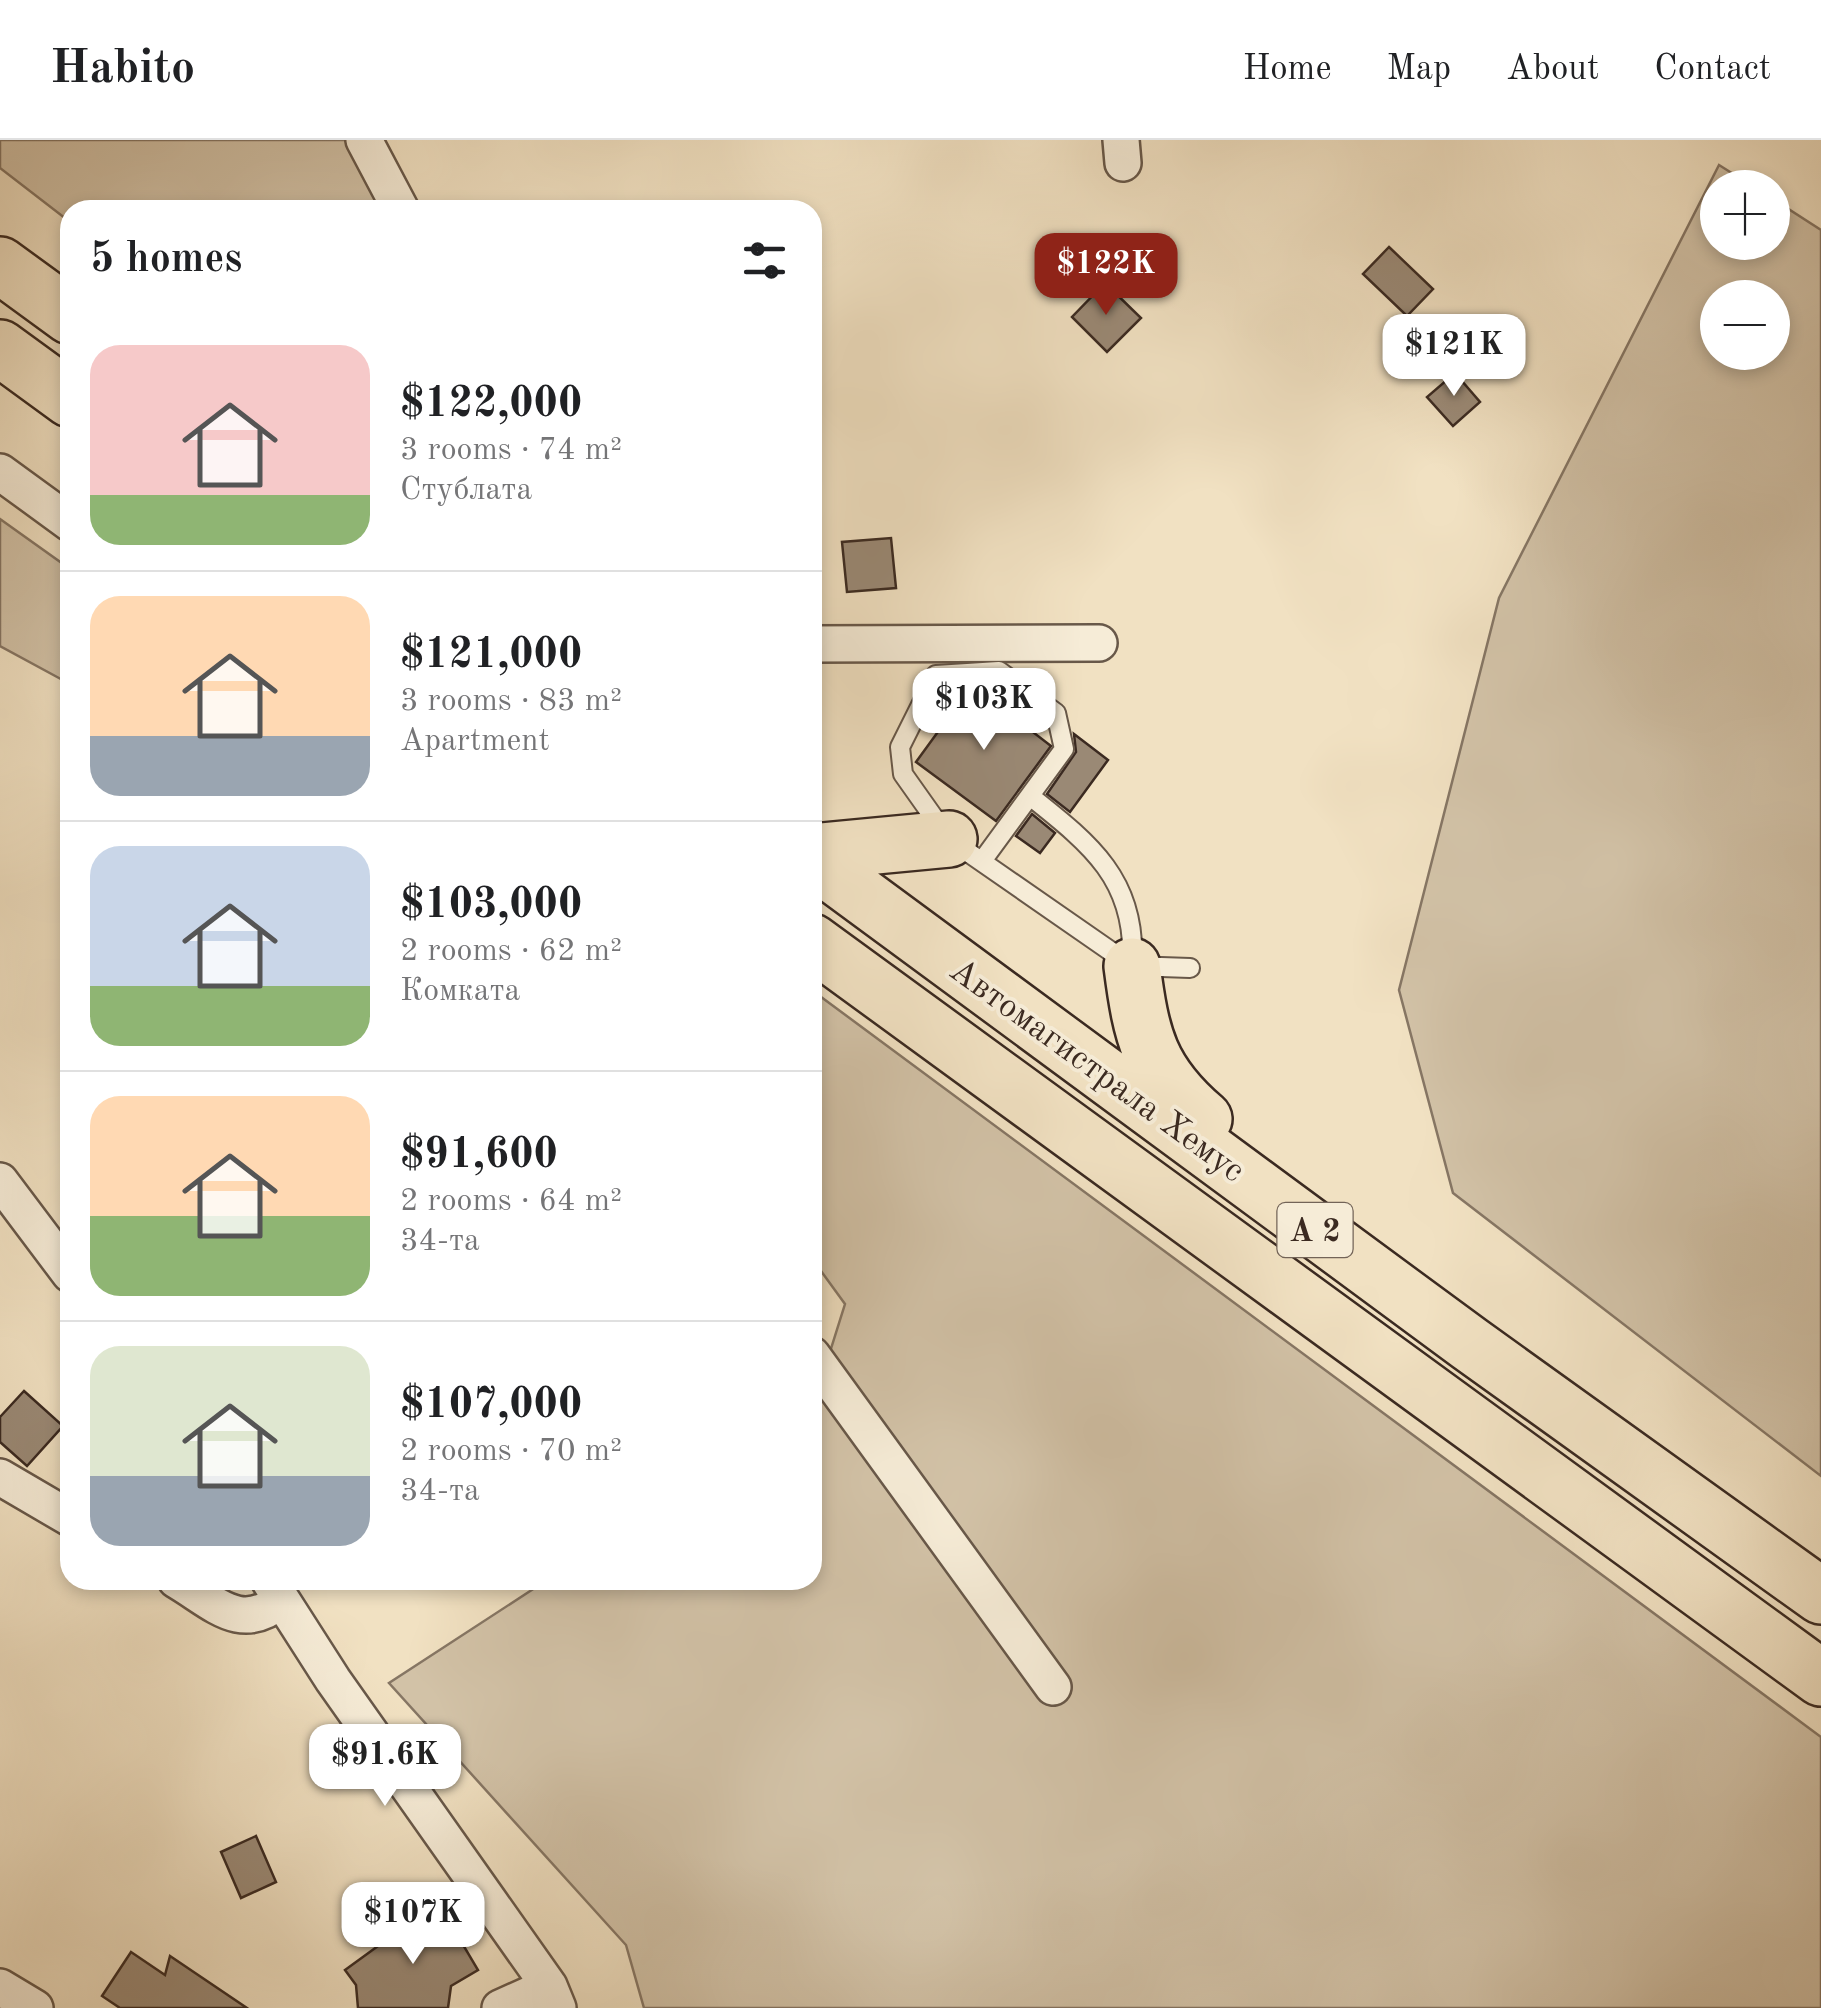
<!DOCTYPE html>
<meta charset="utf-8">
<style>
body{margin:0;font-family:"Old Standard TT",serif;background:#f6f6f6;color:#202124;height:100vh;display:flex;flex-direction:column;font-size:38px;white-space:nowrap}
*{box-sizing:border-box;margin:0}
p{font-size:32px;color:#757577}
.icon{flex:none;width:55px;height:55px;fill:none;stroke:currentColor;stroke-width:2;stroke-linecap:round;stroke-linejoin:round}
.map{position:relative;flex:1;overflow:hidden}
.side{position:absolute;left:60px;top:60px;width:762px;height:1390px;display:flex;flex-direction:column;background:#fff;border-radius:30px;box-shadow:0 5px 15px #0003}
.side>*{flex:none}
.fabs{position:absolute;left:1700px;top:30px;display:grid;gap:20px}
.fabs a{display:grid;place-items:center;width:90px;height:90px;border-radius:50%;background:#fff;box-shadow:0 5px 15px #0003;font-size:50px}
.price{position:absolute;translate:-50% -85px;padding:0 22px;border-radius:20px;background:#fff;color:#222;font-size:32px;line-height:65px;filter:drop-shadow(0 2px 5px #0008)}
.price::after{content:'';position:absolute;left:50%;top:60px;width:30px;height:22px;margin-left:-15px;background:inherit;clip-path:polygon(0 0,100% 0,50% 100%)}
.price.on{background:#8f2418;color:#fff}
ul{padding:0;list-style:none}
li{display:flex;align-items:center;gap:30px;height:250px;padding:0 30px}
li+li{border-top:2px solid #e0e0e0}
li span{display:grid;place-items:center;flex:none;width:280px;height:200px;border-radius:30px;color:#555}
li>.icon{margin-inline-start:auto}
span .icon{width:120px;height:120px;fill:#fffc;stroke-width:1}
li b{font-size:42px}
h2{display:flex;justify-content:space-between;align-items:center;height:120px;padding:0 30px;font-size:42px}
header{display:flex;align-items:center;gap:60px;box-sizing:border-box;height:140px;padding:0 50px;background:#fff;border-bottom:2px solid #e0e0e0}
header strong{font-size:48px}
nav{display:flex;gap:55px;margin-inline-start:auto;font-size:35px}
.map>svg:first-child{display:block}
.green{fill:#d2c2a7;stroke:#867664;stroke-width:2.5;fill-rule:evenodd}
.building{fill:#9a8975;stroke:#3b2a21;stroke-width:2.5}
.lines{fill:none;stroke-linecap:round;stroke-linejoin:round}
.service-casing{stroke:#685849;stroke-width:22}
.minor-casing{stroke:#685849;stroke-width:40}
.motorway-casing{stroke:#3b2a21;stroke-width:60}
.service{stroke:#f6ecd7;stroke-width:18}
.minor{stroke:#f6ecd7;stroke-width:35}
.motorway{stroke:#f1e1c2;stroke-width:55}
.labels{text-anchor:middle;stroke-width:8;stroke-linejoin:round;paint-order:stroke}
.shield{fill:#f6ecd7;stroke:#736458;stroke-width:2.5}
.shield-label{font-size:32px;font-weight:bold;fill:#3b2a21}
.street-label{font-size:35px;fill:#3b2a21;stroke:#f6ecd7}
</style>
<header>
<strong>Habito</strong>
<nav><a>Home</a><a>Map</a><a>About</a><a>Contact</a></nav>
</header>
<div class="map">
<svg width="1821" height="1868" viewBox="0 0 1821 1868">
<rect width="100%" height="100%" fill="#f1e1c2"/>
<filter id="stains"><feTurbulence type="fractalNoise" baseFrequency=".002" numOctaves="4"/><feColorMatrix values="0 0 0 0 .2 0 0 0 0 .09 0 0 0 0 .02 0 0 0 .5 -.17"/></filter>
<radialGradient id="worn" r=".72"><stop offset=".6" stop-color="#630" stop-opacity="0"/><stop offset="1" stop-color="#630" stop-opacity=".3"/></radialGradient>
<path class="green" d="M0 0H375L407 70H70V82L0 28Z
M1719 25 1754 47 1718 48V102H1772L1773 59 1821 90V1336L1453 1053 1399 850 1499 458ZM1718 158H1772V212H1718Z
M0 379 70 429V544L0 506Z
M813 851 1821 1597V1868H644L626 1805 389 1543 547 1440H812L813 1266 845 1164 813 1120Z"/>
<path class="building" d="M1389 107 1433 149 1407 176 1363 134Z
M1105 143 1141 178 1107 212 1072 177Z
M1455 233 1480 262 1453 286 1427 257Z
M891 398 896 448 847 452 842 402Z
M972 545 1051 606 996 681 916 622Z
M1074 594 1108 620 1070 672 1047 654 1076 612Z
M1032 674 1055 693 1040 713 1016 696Z
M24 1251 63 1286 27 1326 0 1302V1277Z
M256 1696 276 1742 241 1758 221 1712Z
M415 1773 449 1781 478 1830 451 1846 448 1868H358L356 1845 345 1830 389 1798 392 1785 411 1790Z
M131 1812 165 1835 170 1816 247 1868H120L102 1856Z"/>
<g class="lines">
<g class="service-casing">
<path id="service" d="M1030 656C1089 703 1136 739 1132 821
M982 721 1064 609 1056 573 999 531 936 535 900 607 903 634 949 699 1132 826 1190 828"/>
</g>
<g class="minor-casing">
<path id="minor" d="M364 0 401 70
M1121 0 1123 23
M0 332 70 383
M812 504 1099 503
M0 1041 70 1134
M812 1215 1053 1547
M0 1337 70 1378
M176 1440C215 1463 241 1494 281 1460
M269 1440 333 1540 549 1846 558 1868
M0 1847 35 1868
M500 1868 549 1846"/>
</g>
<g class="motorway-casing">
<path id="motorway" d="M0 125 70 176
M0 208 70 259
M812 712 949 699
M812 719 1470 1204 1821 1456
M812 802 1821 1538
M1132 826C1141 896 1149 932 1204 979"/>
</g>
<use href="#service" class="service"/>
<use href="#minor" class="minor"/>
<use href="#motorway" class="motorway"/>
</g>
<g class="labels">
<rect class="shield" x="1277.5" y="1063" width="75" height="54" rx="8"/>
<g class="shield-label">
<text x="1315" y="1101">A 2</text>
</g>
<g class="street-label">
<text transform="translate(1098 929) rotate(36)" y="12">Автомагистрала Хемус</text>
</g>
</g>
<rect width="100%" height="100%" filter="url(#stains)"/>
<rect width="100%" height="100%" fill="url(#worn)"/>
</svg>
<div class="fabs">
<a>+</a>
<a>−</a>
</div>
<b class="price on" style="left:1106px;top:178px">$122K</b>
<b class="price" style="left:1454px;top:259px">$121K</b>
<b class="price" style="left:984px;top:613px">$103K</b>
<b class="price" style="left:385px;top:1669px">$91.6K</b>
<b class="price" style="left:413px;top:1827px">$107K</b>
<section class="side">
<h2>5 homes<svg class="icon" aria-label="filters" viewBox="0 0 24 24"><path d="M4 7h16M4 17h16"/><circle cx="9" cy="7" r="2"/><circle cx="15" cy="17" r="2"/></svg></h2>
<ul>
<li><span style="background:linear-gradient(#f6c9c9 75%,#8fb573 0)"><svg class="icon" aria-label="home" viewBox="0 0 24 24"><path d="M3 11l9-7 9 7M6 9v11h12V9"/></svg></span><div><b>$122,000</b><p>3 rooms · 74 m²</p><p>Стублата</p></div></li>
<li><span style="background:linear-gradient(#ffd9b3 70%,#9aa5b1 0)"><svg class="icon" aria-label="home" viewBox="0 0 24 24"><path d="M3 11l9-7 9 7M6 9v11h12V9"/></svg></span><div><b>$121,000</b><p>3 rooms · 83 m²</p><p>Apartment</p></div></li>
<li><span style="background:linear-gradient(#c9d6e8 70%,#8fb573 0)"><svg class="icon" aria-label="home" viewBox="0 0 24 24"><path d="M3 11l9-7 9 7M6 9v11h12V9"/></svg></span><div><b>$103,000</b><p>2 rooms · 62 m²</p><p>Комката</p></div></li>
<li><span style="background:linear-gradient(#ffd9b3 60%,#8fb573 0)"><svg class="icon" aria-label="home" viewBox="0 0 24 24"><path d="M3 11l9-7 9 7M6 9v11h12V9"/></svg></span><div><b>$91,600</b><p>2 rooms · 64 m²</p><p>34-та</p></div></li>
<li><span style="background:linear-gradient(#dfe7d0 65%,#9aa5b1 0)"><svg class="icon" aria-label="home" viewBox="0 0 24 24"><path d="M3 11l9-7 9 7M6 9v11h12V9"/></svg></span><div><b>$107,000</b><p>2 rooms · 70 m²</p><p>34-та</p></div></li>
</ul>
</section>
</div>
